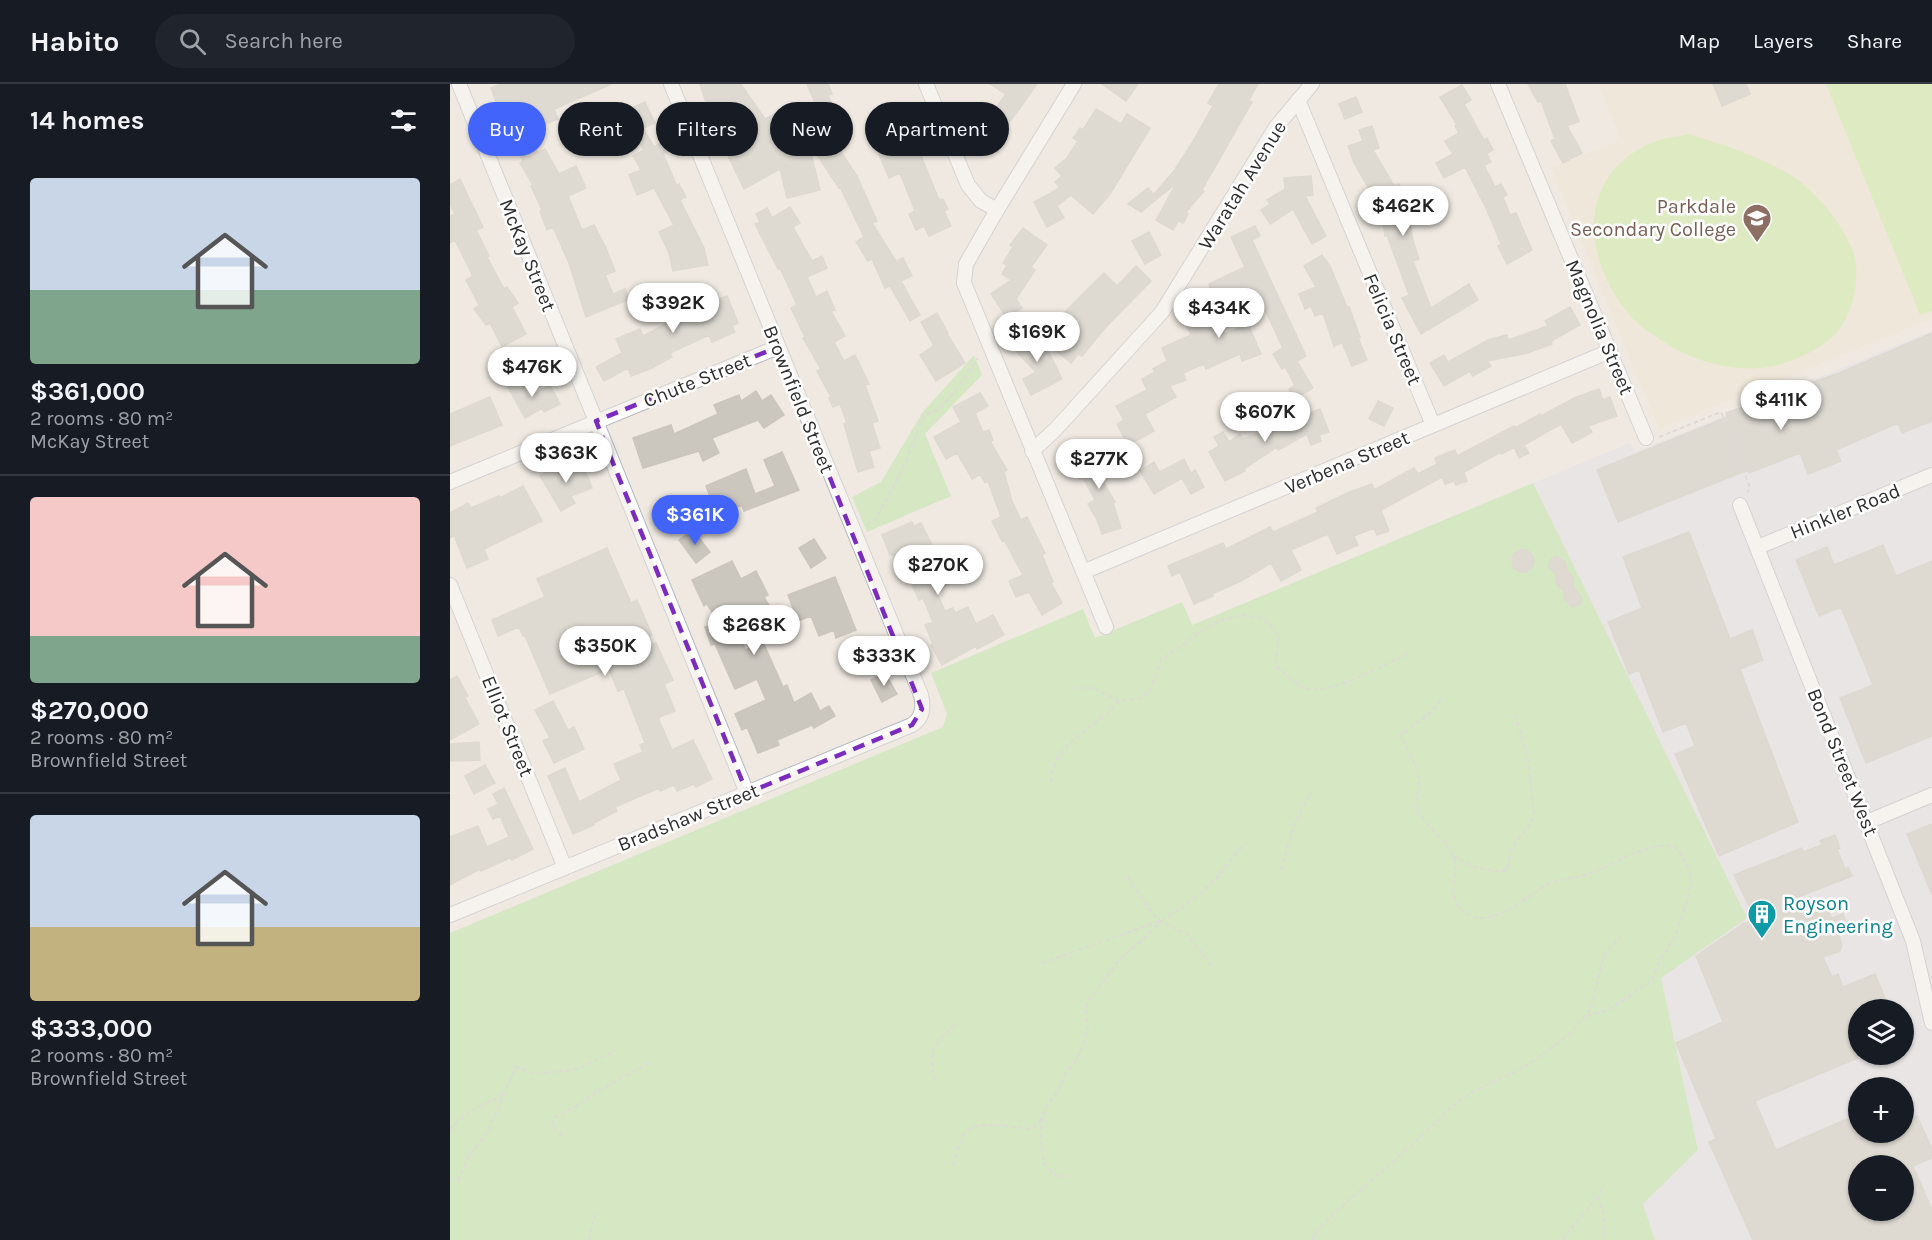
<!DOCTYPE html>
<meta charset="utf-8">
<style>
body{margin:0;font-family:Karla,sans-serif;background:#20242c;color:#f1f3f6;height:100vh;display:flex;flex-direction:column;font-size:22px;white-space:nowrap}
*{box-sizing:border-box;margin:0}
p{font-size:20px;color:#9ea1a6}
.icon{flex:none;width:33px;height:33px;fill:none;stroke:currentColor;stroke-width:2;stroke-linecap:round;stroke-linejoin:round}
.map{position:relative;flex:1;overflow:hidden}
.side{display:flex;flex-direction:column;background:#171b24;width:450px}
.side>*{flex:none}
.top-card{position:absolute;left:18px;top:18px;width:570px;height:54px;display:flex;gap:12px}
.fabs{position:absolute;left:1398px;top:915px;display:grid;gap:12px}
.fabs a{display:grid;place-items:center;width:66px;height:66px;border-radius:50%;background:#171b24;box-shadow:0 2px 4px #0004;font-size:30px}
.price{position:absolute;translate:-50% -51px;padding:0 14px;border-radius:21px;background:#fff;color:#222;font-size:20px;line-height:39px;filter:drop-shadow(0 2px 3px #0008)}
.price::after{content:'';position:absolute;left:50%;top:36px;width:18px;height:14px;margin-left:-9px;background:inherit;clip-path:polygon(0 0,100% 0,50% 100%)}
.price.active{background:#4264fb;color:#fff}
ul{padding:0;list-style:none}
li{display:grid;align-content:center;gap:12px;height:318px;padding:0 30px}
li+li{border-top:2px solid #363941}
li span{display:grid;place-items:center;height:186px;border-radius:6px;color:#555}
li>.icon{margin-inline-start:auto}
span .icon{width:108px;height:108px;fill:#fffc;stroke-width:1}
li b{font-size:26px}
h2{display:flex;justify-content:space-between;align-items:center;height:72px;padding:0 30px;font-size:26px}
.tag{padding:0 21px;border-radius:27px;background:#171b24;box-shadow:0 2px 4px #0004;font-size:21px;line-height:54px}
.tag.active{background:#4264fb;color:#fff}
header{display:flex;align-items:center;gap:36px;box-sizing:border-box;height:84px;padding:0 30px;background:#171b24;border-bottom:2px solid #363941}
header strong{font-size:28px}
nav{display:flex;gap:33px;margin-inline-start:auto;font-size:21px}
.search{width:420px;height:54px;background:#20242c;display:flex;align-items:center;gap:15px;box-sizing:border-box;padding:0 21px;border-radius:33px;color:#9ea1a6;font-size:22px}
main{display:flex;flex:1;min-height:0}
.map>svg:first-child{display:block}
.industrial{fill:#e3e1e8;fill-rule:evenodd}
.education{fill:#f0e6d1}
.green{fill:#b6e59e}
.pitch{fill:#c9ec9a}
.building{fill:#cbc7bf;stroke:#cbc5ba;stroke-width:1.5;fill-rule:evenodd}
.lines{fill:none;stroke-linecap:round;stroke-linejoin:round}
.street-casing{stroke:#b4b7c1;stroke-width:16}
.path{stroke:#c9c9c9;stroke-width:2;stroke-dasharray:4.5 3;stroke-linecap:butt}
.street{stroke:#fff;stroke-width:14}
.marked{fill:none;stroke:#7b2cbf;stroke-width:4.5;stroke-dasharray:12 8;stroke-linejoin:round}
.labels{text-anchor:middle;stroke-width:5;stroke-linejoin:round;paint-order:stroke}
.street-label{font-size:20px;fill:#2e2e2e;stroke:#fff}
.education-label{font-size:20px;fill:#785e54;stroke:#fff;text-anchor:end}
.culture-label{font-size:20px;fill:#0d838f;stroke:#fff;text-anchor:start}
</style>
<header>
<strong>Habito</strong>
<div class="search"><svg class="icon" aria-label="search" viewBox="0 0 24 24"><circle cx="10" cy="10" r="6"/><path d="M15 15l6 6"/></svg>Search here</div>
<nav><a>Map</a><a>Layers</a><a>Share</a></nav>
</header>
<main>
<section class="side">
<h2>14 homes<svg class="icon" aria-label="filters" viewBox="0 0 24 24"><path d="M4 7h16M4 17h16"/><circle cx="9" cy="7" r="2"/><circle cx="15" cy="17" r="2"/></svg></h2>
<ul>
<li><span style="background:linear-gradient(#c9d6e8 60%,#7fa58c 0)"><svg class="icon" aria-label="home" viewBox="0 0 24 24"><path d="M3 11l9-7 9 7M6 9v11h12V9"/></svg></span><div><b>$361,000</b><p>2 rooms · 80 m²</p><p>McKay Street</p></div></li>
<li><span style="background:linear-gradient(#f6c9c9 75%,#7fa58c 0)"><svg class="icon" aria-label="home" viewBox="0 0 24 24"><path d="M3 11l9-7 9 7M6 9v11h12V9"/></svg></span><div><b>$270,000</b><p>2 rooms · 80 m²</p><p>Brownfield Street</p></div></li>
<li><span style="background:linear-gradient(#c9d6e8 60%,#c2b280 0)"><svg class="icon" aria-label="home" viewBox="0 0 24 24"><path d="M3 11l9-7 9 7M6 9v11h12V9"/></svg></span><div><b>$333,000</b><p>2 rooms · 80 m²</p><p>Brownfield Street</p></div></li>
</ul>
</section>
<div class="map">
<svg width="1482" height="1156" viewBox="0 0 1482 1156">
<rect width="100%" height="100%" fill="#efe9e1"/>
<path class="industrial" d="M1482 247V1156H1205L1193 1120 1248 1066 1211 894 1153 540 1137 510 1083 399 1180 359 1185 368ZM1408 926H1454V970H1408ZM1408 1004H1454V1048H1408ZM1408 1082H1454V1126H1408Z"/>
<path class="education" d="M1148 0H1482V235L1209 345 1101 84 1171 56Z"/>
<path class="green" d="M524 271 532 291 475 350 501 412 417 448 402 413 431 398 472 329Z
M1083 399 1297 834 1211 894 1248 1066 1193 1120 1205 1156H0V849L493 643 497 630 481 589 633 525 645 554 732 518 742 541Z"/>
<path class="pitch" d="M1376 0H1482V227L1470 231Z
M1238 50C1272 60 1305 71 1336 88 1363 103 1401 147 1406 179 1407 191 1406 205 1403 216 1394 248 1377 262 1346 275 1299 295 1245 281 1205 252 1199 248 1192 244 1187 239 1133 184 1121 93 1203 58 1214 54 1227 53 1238 50Z"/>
<path class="building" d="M51 0H162L104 25 108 35 76 47 88 69 95 65 109 90 126 82 136 104 118 112 132 146 144 141 156 164 165 187 155 191 163 210 175 205 179 215 136 233 119 179 103 143 97 146 90 127 92 126 81 102 83 101 70 79 73 77 50 34 43 37 39 27 48 23 41 4Z
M250 0H291L315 35 326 29 331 39 355 26 354 23 365 19 357 0H378L382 10 378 11 387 33 382 35 395 58 387 62 407 92 427 137 422 139 446 177 453 174 462 192 451 197 470 231 460 237 440 202 435 204 422 175 418 177 406 158 414 153 390 103 389 104 358 57 370 106 337 114 330 85 294 105 272 59 275 57 258 25Z
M540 0H587L556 43 541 31 556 10Z
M652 0H688L676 17Z
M769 0H808L799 16 802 18 752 106 754 107 736 128 738 130 733 139 728 137 723 146 706 136 726 100 708 114 704 110 724 87 742 59 763 22 758 19Z
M1078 0H1115L1129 37 1117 42 1132 69 1113 79 1101 57 1105 55 1091 17 1088 18Z
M1263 0H1296L1300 10 1272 22Z
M1012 1 1021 16 1014 20 1034 56 1037 54 1043 66 1037 70 1041 78 1034 81 1045 103 1051 100 1057 111 1053 113 1060 131 1066 129 1082 166 1057 180 1048 162 1051 160 1037 126 1015 83 994 94 986 79 1003 70 995 57 1009 49 1005 42 1007 41 990 13Z
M906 13 912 28 895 35 889 20Z
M195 18 205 39 193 44 204 63 211 59 216 68 213 70 227 102 229 100 236 113 230 116 254 164 258 181 223 187 219 169 209 148 224 141 204 104 187 111 179 91 191 86 183 72 194 66 184 48 174 53 169 41 179 36 175 27Z
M452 25 460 46 451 49 461 73 470 69 489 116 493 115 498 125 494 127 501 142 479 152 474 142 466 146 459 130 465 127 450 89 439 94 428 68 443 62 433 32Z
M646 25 671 40 677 30 700 44 660 110 643 130 621 111 607 122 614 134 597 143 584 118 610 104 605 98 612 92 605 84 617 74 628 57 623 54 630 44 633 46Z
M922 42 929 64 923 66 944 102 949 100 956 113 963 157 969 175 963 177 981 224 1019 200 1028 216 971 250 952 214 959 211 937 151 935 152 933 136 921 115 924 114 904 79 898 62 913 57 909 46Z
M523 48 550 52 548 68 520 63Z
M861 92 863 111 855 112 876 152 862 160 843 125 820 140 811 126 820 120 817 116 835 105 834 94Z
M10 95 33 143 26 146 39 172 37 173 54 205 57 203 68 219 62 223 76 250 52 263 40 239 36 241 24 225 29 221 16 196 23 192 5 156 0 159V132L5 130 0 120V101Z
M698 104 707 115 691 128 678 120Z
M340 123 350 139 343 143 362 177 372 172 377 184 357 193 366 213 377 207 385 226 381 227 395 252 384 258 394 277 405 271 419 300 415 301 428 337 422 339 430 364 419 367 424 383 408 388 394 340 397 339 390 320 383 323 379 314 381 313 367 287 371 285 353 254 355 253 341 224 347 221 330 184 328 185 305 140 310 138 306 130 317 124 322 134Z
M805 142 810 152 802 156 856 272 847 277 863 304 844 315 839 305 845 301 835 283 832 285 823 270 833 264 810 215 808 216 807 214 766 232 775 250 798 240 811 270 792 277 790 270 756 285 754 280 733 289 736 296 720 302 726 313 695 330 704 347 678 361 667 340 674 336 666 322 697 306 692 295 705 288 703 285 717 277 712 264 741 251 734 235 745 229 742 223 764 213 759 200 795 183 781 153Z
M573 144 597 161 581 183 585 186 566 215 572 224 557 234 541 210 561 196 552 190 557 181 553 179 563 163 560 161Z
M699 148 711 171 695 180 682 157Z
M872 171 880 182 897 223H899L910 253H908L917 276 902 282 892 259 884 262 873 229 865 232 861 222 855 225 849 210 866 203 854 182Z
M686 182 701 197 655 244 632 272 628 270 621 279 600 262 616 240 609 234 654 189 667 202Z
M240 201 243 209 252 206 257 220 277 212 288 239 282 242 285 248 262 258 259 251 220 269 222 273 202 284 181 292 178 284 154 297 146 283 172 269 166 255 190 245 193 252 234 231 225 206Z
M1120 223 1130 241 1101 257 1102 260 1078 269 1037 277 1041 282 1023 292 1020 287 994 302 980 279 994 271 998 278 1038 256 1057 251 1058 256 1098 242 1095 237Z
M487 229 498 249 497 250 515 279 486 297 470 271 484 262 471 238Z
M587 248 591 252 612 295 581 311 573 295 586 288 561 262 573 250 578 256Z
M1482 249V337L1452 349 1448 339 1386 366 1391 377 1358 390 1350 369 1299 389 1298 386 1168 438 1147 386 1277 333 1276 329 1389 289Z
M68 293 79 313 100 301 110 320 94 328 92 324 75 334 56 300Z
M1149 305 1153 316 1160 313 1167 332 1138 342 1142 348 1122 359 1111 340 1074 361 1079 369 1069 374 1064 363 1052 370 1051 368 1014 388 1017 397 1006 401 1004 397 995 400 992 393 931 426 939 447 927 451 924 444 904 452 908 461 887 470 878 450 841 466 851 486 831 497 821 479 791 497 762 510 763 512 744 520 730 488 722 492 718 482 773 459 776 465 820 443 823 448 868 428 866 424 897 409 922 400 924 406 964 384 968 390 987 380 985 374 1005 366 1007 372 1064 342 1065 344 1090 330 1091 332 1124 314Z
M306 307 312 317 321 311 334 331 314 344 308 336 262 354 269 369 253 377 249 367 193 384 183 354 221 341 224 350 268 330 264 321 289 311 291 317Z
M530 309 538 322 525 329 533 348 539 346 543 356 540 357 557 386 554 388 562 417 571 436 577 433 595 469 592 471 603 498 601 499 612 519 592 531 579 508 566 513 559 497 573 491 554 456 552 457 542 437 551 433 538 397 535 399 530 390 522 395 507 369 496 375 484 353 511 338 503 323Z
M40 313 52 341 0 362V330Z
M928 317 943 324 934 342 919 335Z
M870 325 879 348 869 351 871 357 861 361 857 350 828 366 827 363 794 385 795 387 775 397 759 368 769 362 764 353 773 348 779 358 790 350 793 355 812 348 814 350 836 338Z
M332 368 349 406 294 427 292 421 267 431 256 402 296 385 305 410 325 402 314 376Z
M640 369 642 374 657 369 662 384 648 389 665 418 663 419 671 444 652 450 647 436 638 420 645 416 633 394 630 395 623 375Z
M734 375 741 389 745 386 754 403 741 410 732 394 704 410 690 387 704 378 709 387H712Z
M132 378 142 404 121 412 125 419 111 427 90 392 104 383 106 387Z
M73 402 92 437 34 465 38 475 17 484 4 451 0 454V429L18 419 21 424 49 412 50 414Z
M462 438 464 442 471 439 501 499 486 507 495 527 503 524 505 529 518 523 526 540 543 531 554 551 527 565 526 562 492 581 481 561 483 560 475 541 483 538 473 514 469 516 462 501 465 500 456 480 449 483 443 470 440 471 432 451Z
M243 446 260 468 246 479 229 456Z
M1239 448 1280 555 1302 546 1313 576 1290 585 1348 738 1269 772 1225 670 1245 662 1236 639 1213 648 1189 586 1179 590 1158 538 1192 524 1173 473Z
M364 455 376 474 361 484 349 464Z
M1433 461 1446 492 1482 477V652L1416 679 1390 614 1423 601 1391 523 1369 532 1346 476 1377 463 1384 481Z
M157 464 181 519 187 516 202 551 189 559 191 564 206 559 223 596 214 600 225 627 209 633V636L222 666 243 656 262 695 246 703 244 700 227 707 224 701 210 707 209 704 165 723 167 727 144 739V741L123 750 98 692 115 684 129 718 171 696 164 680 193 668 190 661 195 659 174 605 168 607 159 585 100 610 75 552H73L69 543 48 552 42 536 95 513 87 495Z
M1062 477a11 11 0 1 1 22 0a11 11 0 1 1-22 0Z
M1104 473H1108L1115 478 1117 487 1123 493V503L1131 513 1132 516 1129 521 1122 523 1115 516 1114 506 1107 501 1106 490 1098 483 1101 476Z
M282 477 291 495 306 487 318 511 314 513 331 542 315 550 307 537 289 547 295 566 313 558 333 603 337 601 344 619 361 609 370 627 379 622 385 632 364 644 362 641 327 656 329 661 308 669 297 643 292 646 285 630 316 616 307 595 285 605 265 560 261 561 255 543 269 539 257 520 254 522 242 496Z
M385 493 406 546 386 554 384 546 369 552 361 532 348 537 338 511Z
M435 589 447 610 432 618 421 596Z
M7 592 18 612 15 614 29 640 0 656V596Z
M103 617 118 646 124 643 134 665 104 679 93 657 100 654 85 626Z
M29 658 30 676 0 677V660Z
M35 681 45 699 24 710 15 692Z
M54 704 83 765 62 776 60 774 31 787 30 785 0 801V753L28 742 37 763 59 753 50 732 43 735 38 725 48 720 43 710Z
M1482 740V811L1457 750Z
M1385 751 1390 764 1387 765 1395 785 1398 783 1402 792 1348 813 1356 833 1373 826 1379 829 1382 834 1393 830 1396 838 1400 847 1389 852 1392 861 1390 867 1373 873 1382 893 1388 890 1393 903 1425 890 1440 926H1408V974L1305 1017 1326 1066 1408 1030V1048H1454V1038L1467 1032 1482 1065V1074L1463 1082 1482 1126V1156H1303L1259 1058 1266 1055 1226 959 1273 938 1246 872 1293 840 1305 835 1284 791 1352 764 1353 768 1372 761 1370 757ZM1408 1082H1454V1126H1408Z"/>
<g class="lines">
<g class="street-casing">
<path id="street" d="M9 0 297 709
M476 0 518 101 531 117 547 126 516 180 514 199 656 543
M1048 0 1196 354
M848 16 983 341
M547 126 624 0
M582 367 605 346 712 228 826 43 862 0
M0 398 328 263
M1290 421 1463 857 1482 939
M1308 463 1482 391
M633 488 1160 267
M0 501 115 784
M1417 738 1482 711
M0 831 462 641C473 634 474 623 471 611L221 0"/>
</g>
<path class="path" d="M1209 353 1271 328 1300 404 1297 409
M417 440 426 435C439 409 455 385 464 356 467 348 469 337 476 331 480 328 485 329 489 325 504 310 516 292 528 274
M630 604H644L669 617 691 614 700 606 711 576 756 544 772 536 795 531 810 534 821 541 829 555 825 581C834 588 844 600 855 604 877 613 938 579 961 568
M991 616C979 631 966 641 950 651L966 683 969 699 966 727C978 742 1001 760 1005 778 1008 793 998 809 1009 823 1036 856 1080 806 1106 797 1116 794 1128 794 1138 790 1166 781 1194 758 1224 762L1235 776 1241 792 1239 811 1225 853 1209 878 1202 897 1158 926 1136 932
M601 698C603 657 646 645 669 617
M1003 772 1024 783 1051 788 1058 784 1061 767 1068 754 1078 744 1084 731 1078 675 1065 630
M831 786 844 741 862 707
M678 793 703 830 710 837 737 850 764 885
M592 879 710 837C731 825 753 809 769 791 778 780 786 769 796 759
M485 997C478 964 482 963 505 941
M0 1046C15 1027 34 1021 54 1010
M112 1052 102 1041 104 1034 125 1023 148 1007 199 979
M503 1081C508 1071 508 1059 514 1050 525 1034 564 1044 582 1045L592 1035
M615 1092H606L594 1079 591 1060 592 1035 596 1022 607 1009 616 989 627 975 634 960 638 942 636 931 637 919 669 876 698 851 710 837
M8 1097 18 1074 38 1047 66 983 85 990 122 986 130 984 165 967
M1148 1112 1154 1131V1156
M139 1156 145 1130
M862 1156 870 1144 889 1125 985 1040 1001 1023 1020 1009 1075 983 1121 949 1141 925 1153 874 1170 853
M1112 1156 1148 1112 1154 1102"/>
<use href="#street" class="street"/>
</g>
<path d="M0 0H1482V1156H0ZM328 263 472 625 462 641 297 709 146 337Z" fill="#efe9e1" fill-opacity=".55" fill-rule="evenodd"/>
<path class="marked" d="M328 263 472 625 462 641 297 709 146 337Z"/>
<defs>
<g id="school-pin" transform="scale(1.5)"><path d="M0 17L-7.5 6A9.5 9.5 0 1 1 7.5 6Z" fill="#8d6e63" stroke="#fff"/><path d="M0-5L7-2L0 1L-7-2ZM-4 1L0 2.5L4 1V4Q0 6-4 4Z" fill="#fff"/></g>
<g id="building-pin" transform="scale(1.5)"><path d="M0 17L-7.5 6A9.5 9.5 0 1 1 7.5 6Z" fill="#0f9aa8" stroke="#fff"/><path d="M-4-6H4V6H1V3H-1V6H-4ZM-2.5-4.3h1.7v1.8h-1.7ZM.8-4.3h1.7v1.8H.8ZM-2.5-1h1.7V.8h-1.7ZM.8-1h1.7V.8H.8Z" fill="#fff"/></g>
</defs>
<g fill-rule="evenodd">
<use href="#school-pin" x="1307" y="134"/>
<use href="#building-pin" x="1312" y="830"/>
</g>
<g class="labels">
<g class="street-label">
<text transform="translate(792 101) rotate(-58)" y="7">Waratah Avenue</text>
<text transform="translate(78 171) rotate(68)" y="7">McKay Street</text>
<text transform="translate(1150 243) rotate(67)" y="7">Magnolia Street</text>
<text transform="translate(943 245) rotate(67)" y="7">Felicia Street</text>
<text transform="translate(247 296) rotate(-22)" y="7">Chute Street</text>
<text transform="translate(349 315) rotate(68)" y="7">Brownfield Street</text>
<text transform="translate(897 378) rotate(-23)" y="7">Verbena Street</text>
<text transform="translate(1395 427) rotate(-22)" y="7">Hinkler Road</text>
<text transform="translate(58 642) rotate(68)" y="7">Elliot Street</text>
<text transform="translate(1393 678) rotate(68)" y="7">Bond Street West</text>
<text transform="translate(238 733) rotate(-22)" y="7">Bradshaw Street</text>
</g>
<g class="education-label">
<text x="1286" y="129">Parkdale<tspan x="1286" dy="23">Secondary College</tspan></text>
</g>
<g class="culture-label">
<text x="1333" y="826">Royson<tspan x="1333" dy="23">Engineering</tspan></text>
</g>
</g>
</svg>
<div class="fabs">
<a><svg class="icon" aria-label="layers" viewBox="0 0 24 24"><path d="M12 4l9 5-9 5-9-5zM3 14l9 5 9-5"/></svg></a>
<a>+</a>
<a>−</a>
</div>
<b class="price" style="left:953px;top:153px">$462K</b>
<b class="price" style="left:223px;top:250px">$392K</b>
<b class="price" style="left:769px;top:255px">$434K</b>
<b class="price" style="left:587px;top:279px">$169K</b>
<b class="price" style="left:82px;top:314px">$476K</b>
<b class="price" style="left:1331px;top:347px">$411K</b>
<b class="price" style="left:815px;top:359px">$607K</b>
<b class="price" style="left:116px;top:400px">$363K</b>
<b class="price" style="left:649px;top:406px">$277K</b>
<b class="price active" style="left:245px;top:462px">$361K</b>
<b class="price" style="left:488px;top:512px">$270K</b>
<b class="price" style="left:304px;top:572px">$268K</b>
<b class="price" style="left:155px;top:593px">$350K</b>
<b class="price" style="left:434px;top:603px">$333K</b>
<div class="top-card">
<a class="tag active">Buy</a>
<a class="tag">Rent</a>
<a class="tag">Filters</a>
<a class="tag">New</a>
<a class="tag">Apartment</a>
</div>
</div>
</main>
